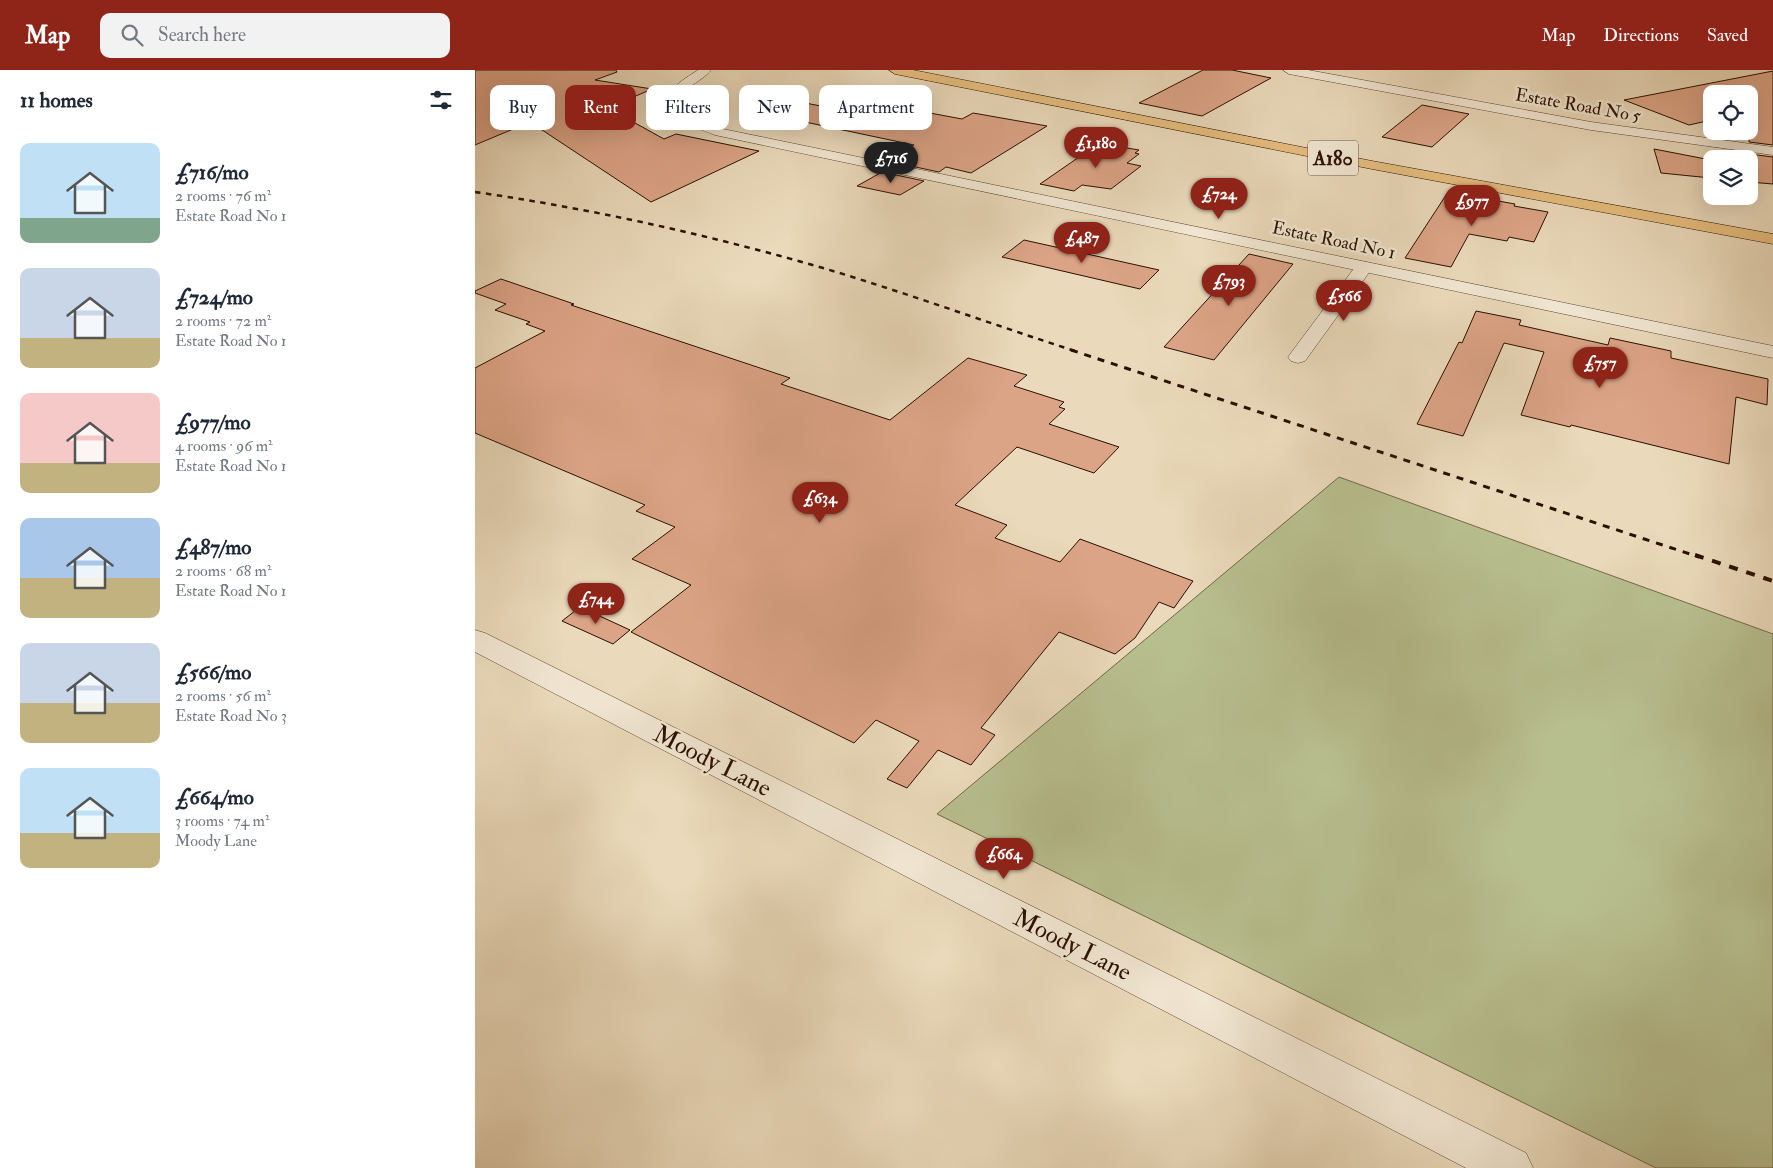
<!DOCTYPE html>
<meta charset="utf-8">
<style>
body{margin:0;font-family:"IM FELL Double Pica",serif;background:#f2f2f3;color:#1f2937;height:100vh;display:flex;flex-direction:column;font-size:19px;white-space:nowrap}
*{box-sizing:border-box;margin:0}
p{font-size:16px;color:#747a83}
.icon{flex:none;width:28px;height:28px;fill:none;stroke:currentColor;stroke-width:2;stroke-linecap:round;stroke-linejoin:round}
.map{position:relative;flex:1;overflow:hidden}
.details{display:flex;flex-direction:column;background:#fff;width:475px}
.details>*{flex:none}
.top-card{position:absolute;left:15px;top:15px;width:475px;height:45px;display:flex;gap:10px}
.fabs{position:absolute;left:1228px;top:15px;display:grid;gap:10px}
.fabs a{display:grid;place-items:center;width:55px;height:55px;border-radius:10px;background:#fff;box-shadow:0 5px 20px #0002;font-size:25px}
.price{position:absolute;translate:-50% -42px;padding:0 11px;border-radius:18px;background:#8f2418;color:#fff;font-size:16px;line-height:32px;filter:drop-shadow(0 1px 2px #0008)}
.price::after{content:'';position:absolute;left:50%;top:30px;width:15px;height:11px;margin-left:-8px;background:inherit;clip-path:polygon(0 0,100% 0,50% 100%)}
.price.on{background:#222;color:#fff}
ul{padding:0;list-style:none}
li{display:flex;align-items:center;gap:15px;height:125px;padding:0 20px}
li span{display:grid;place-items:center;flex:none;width:140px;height:100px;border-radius:10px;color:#555}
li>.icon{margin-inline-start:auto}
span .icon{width:60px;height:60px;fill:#fffc;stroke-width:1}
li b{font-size:21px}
h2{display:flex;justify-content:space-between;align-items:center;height:60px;padding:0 20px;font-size:21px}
.pill{padding:0 18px;border-radius:10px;background:#fff;box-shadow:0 5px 20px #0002;font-size:18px;line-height:45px}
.pill.on{background:#8f2418;color:#fff}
header{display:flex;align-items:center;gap:30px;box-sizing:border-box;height:70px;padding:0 25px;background:#8f2418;color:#fff}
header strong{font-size:24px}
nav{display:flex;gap:28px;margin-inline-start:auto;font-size:18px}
.search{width:350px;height:45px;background:#f2f2f3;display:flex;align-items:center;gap:12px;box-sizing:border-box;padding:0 18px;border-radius:10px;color:#747a83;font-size:19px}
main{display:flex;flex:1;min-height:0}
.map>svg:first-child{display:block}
.green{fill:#b8bf8f;stroke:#726848}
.building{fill:#dca486;stroke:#2b1000}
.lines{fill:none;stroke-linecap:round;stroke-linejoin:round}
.minor-casing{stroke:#5b422e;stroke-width:1}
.tertiary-casing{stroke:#5b422e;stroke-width:1}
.trunk-casing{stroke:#2b1000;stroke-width:1}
.minor{fill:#f1e6d2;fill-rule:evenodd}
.tertiary{fill:#f1e6d2;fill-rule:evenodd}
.trunk{fill:#e5bc7d;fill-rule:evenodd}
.rail-far3{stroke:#2b1000;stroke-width:2;stroke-dasharray:4.5 4.5;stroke-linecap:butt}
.rail-far2{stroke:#2b1000;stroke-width:2.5;stroke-dasharray:5.5 5.5;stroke-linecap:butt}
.rail-far1{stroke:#2b1000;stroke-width:3;stroke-dasharray:7 7;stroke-linecap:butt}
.rail{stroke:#2b1000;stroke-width:4;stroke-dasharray:9 9;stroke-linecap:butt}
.labels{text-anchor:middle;stroke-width:5;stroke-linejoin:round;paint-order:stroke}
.far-street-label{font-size:18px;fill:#2b1000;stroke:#f1e6d2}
.shield{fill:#f1e6d2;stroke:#66503f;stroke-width:1}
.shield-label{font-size:20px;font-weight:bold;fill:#2b1000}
.near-street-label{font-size:25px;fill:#2b1000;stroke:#f1e6d2}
</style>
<header>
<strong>Map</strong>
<div class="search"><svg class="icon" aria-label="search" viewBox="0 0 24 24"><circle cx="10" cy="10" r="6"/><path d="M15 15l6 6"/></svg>Search here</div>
<nav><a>Map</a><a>Directions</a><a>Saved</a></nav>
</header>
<main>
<section class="details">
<h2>11 homes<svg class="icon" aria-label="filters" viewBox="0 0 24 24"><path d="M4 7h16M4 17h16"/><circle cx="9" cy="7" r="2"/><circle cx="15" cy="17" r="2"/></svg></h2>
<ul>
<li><span style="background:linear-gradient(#bfe0f5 75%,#7fa58c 0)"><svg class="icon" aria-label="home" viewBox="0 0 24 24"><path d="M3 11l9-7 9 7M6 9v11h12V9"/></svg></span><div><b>£716/mo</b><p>2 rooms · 76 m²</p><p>Estate Road No 1</p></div></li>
<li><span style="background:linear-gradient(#c9d6e8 70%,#c2b280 0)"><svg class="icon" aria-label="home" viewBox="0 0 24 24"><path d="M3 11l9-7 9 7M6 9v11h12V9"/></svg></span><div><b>£724/mo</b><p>2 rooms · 72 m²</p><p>Estate Road No 1</p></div></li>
<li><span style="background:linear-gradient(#f6c9c9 70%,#c2b280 0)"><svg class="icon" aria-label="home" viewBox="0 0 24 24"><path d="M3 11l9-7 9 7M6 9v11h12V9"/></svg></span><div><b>£977/mo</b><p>4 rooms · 96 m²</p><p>Estate Road No 1</p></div></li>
<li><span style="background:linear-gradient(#a9c7e8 60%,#c2b280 0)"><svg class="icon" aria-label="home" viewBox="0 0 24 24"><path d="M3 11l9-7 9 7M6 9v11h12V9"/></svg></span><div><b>£487/mo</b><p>2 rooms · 68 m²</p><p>Estate Road No 1</p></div></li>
<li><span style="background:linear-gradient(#c9d6e8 60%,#c2b280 0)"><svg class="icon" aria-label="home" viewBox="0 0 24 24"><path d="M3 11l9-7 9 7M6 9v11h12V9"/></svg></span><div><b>£566/mo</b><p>2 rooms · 56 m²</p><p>Estate Road No 3</p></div></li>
<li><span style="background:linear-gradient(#bfe0f5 65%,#c2b280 0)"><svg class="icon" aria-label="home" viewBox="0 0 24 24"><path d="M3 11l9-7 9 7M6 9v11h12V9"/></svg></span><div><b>£664/mo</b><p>3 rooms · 74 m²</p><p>Moody Lane</p></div></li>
</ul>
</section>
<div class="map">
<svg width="1298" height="1098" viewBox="0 0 1298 1098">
<rect width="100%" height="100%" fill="#ead9ba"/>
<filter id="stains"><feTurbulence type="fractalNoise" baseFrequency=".004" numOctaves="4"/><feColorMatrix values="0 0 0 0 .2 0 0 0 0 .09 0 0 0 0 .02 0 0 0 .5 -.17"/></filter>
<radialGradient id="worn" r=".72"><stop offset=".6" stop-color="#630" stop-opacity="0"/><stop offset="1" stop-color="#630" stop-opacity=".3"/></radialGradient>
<path class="green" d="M864 407 1298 564V1098H1181L462 744Z"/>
<path class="building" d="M0 0H141L142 2 120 10 177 19 133 38 189 69 201 64 284 81 176 132 55 52 0 75Z
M728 0H757L796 8 727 46 664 33Z
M1298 1V75L1274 72V24H1236V50L1214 55 1149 30Z
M315 30 402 47 423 37 487 49 498 43 572 56 496 103 471 97 464 102 422 93 430 89 418 86 439 75 311 48Z
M947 35 994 44 957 77 907 67Z
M628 74 664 80 660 83 664 84 652 93 666 96 636 119 607 115 599 121 565 114 620 76 624 77Z
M1179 79 1236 90V108L1186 103Z
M1274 84 1298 87V114L1274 112Z
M407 102 449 111 425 125 382 116Z
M973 122 1040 134 1039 136 1073 142 1059 172 1034 167 1032 171 994 164 976 197 930 188Z
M549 170 684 200 665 219 527 187Z
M774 184 818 194 739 290 689 277Z
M26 209 99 234 96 235 315 308 306 314 415 350 493 288 552 305 539 316 589 332 584 337 590 339 574 354 644 377 619 403 542 377 480 435 532 455 520 468 585 492 605 469 718 511 699 538 684 532 660 568 640 584 584 562 506 658 520 665 496 695 463 680 432 718 412 709 444 671 401 650 379 673 156 562 216 515 157 489 200 457 161 441 170 435 0 363V298L70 261 51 254 55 252 20 240 31 234 0 223V221Z
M1001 241 1046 250 1044 255 1133 275 1135 268 1196 281V288L1293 309 1292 335 1261 327 1254 394 1096 355 1095 357 1046 345 1069 282 1029 273 988 366 942 354 984 272 987 273Z
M105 537 155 560 138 574 87 551Z"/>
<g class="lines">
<g class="minor-casing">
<path id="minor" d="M808 0H833L1116 52 1298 77V85L1116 60 814 4Z
M889 192 895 193 898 197 830 291 823 293 816 291 813 287 816 283 883 193Z"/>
</g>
<g class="tertiary-casing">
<path id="tertiary" d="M223 0H236C226 13 206 16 207 34L216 44 248 59 1298 276V288L240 65C227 60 188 46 194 27 198 14 213 7 223 0Z
M0 560 10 563 1051 1083 1058 1098H991L0 582Z"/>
</g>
<g class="trunk-casing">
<path id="trunk" d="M414 0H438L897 91 1298 164V174L897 99 420 4Z"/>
</g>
<use href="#minor" class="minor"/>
<use href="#tertiary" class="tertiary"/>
<use href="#trunk" class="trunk"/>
<path class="rail-far3" d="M0 122 6 123"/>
<path class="rail-far2" d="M0 122C118 139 234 165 348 198 432 223 516 254 600 281"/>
<path class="rail-far1" d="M596 280 1224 487"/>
<path class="rail" d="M1220 485 1298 511"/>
</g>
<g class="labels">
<g class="far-street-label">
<text transform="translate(1103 35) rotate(10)" y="6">Estate Road No 5</text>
<text transform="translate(859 170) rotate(12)" y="6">Estate Road No 1</text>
</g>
<rect class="shield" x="833" y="70.5" width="50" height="35" rx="4"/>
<g class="shield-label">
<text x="858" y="95">A180</text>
</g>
<g class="near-street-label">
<text transform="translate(238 690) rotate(27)" y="9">Moody Lane</text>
<text transform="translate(598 874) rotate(27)" y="9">Moody Lane</text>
</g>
</g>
<rect width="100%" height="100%" filter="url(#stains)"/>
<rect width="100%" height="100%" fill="url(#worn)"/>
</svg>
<div class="fabs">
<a><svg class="icon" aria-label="locate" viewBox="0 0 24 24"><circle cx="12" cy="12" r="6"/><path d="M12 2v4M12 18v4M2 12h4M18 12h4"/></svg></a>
<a><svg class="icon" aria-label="layers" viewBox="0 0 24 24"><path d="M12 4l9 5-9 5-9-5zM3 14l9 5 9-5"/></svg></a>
</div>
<b class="price" style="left:621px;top:99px">£1,180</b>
<b class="price on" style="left:416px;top:114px">£716</b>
<b class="price" style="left:744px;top:150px">£724</b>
<b class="price" style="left:997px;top:157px">£977</b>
<b class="price" style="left:607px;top:194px">£487</b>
<b class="price" style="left:754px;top:237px">£793</b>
<b class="price" style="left:869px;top:252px">£566</b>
<b class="price" style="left:1125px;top:319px">£757</b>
<b class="price" style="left:345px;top:454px">£634</b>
<b class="price" style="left:121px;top:555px">£744</b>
<b class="price" style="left:529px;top:810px">£664</b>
<div class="top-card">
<a class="pill">Buy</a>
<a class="pill on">Rent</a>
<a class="pill">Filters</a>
<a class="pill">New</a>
<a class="pill">Apartment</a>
</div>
</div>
</main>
